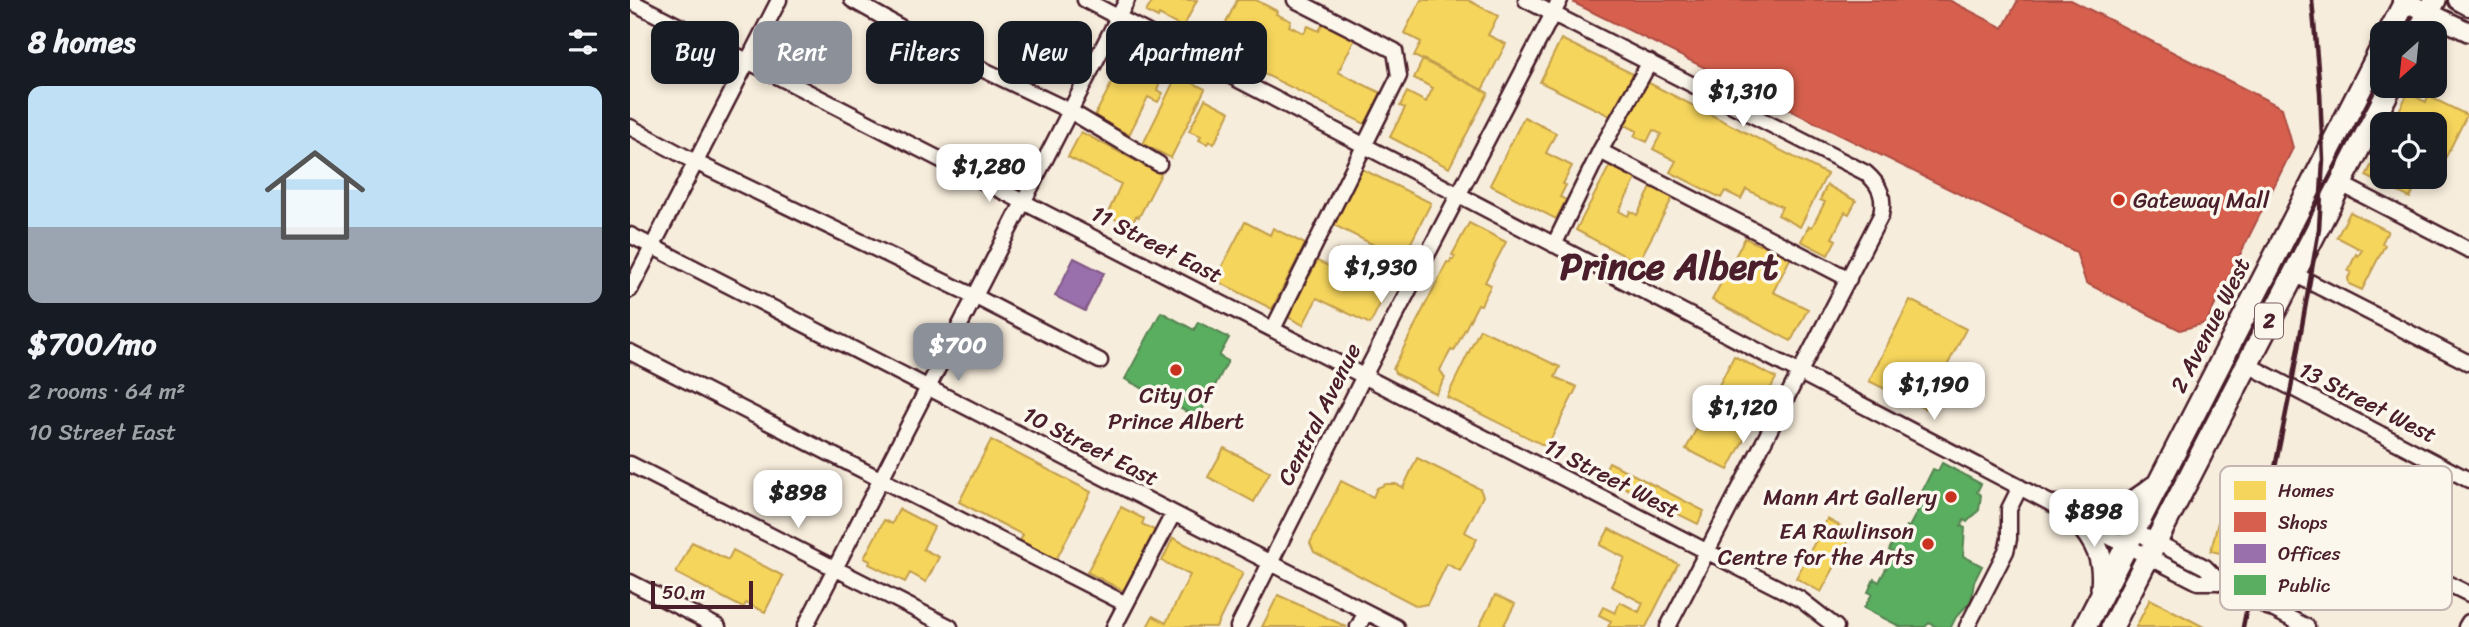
<!DOCTYPE html>
<meta charset="utf-8">
<style>
body{margin:0;font-family:Sriracha,sans-serif;background:#20242c;color:#f1f3f6;height:100vh;display:flex;flex-direction:column;font-size:26px;white-space:nowrap}
*{box-sizing:border-box;margin:0}
p{font-size:23px;color:#9ea1a6}
.icon{flex:none;width:38px;height:38px;fill:none;stroke:currentColor;stroke-width:2;stroke-linecap:round;stroke-linejoin:round}
.map{position:relative;flex:1;overflow:hidden}
.panel{display:flex;flex-direction:column;background:#171b24;width:630px}
.panel>*{flex:none}
.hud{position:absolute;left:21px;top:21px;width:665px;height:63px;display:flex;gap:14px}
.needle{width:46px;rotate:207deg}
.fabs{position:absolute;left:1740px;top:21px;display:grid;gap:14px}
.fabs a{display:grid;place-items:center;width:77px;height:77px;border-radius:14px;background:#171b24;box-shadow:0 4px 10px #0003;font-size:35px}
.scale{position:absolute;left:21px;bottom:18px;width:102px;box-sizing:border-box;padding-left:7px;border:4px solid #4a1f2b;border-top:0;font-size:19px;line-height:24px;white-space:nowrap;color:#4a1f2b;-webkit-text-stroke:5px #fbf7ec;paint-order:stroke}
.price{position:absolute;translate:-50% -60px;padding:0 16px;border-radius:14px;background:#fff;color:#222;font-size:23px;line-height:46px;filter:drop-shadow(0 2px 4px #0008)}
.price::after{content:'';position:absolute;left:50%;top:42px;width:21px;height:16px;margin-left:-10px;background:inherit;clip-path:polygon(0 0,100% 0,50% 100%)}
.price.active{background:#8c9099;color:#fff}
ul{padding:0;list-style:none}
li{display:grid;align-content:center;gap:14px;height:371px;padding:0 28px}
li span{display:grid;place-items:center;height:217px;border-radius:14px;color:#555}
li>.icon{margin-inline-start:auto}
span .icon{width:126px;height:126px;fill:#fffc;stroke-width:1}
li b{font-size:30px}
h2{display:flex;justify-content:space-between;align-items:center;height:84px;padding:0 28px;font-size:30px}
.pill{padding:0 24px;border-radius:14px;background:#171b24;box-shadow:0 4px 10px #0003;font-size:24px;line-height:63px}
.pill.active{background:#8c9099;color:#fff}
main{display:flex;flex:1;min-height:0}
.map>svg:first-child{display:block}
.homes{fill:#f6d55c;stroke:#c29e4d;stroke-width:2}
.shops{fill:#d6604d;stroke:#ac4c43;stroke-width:2}
.offices{fill:#9970ab;stroke:#815885;stroke-width:2}
.public{fill:#5aae61;stroke:#558351;stroke-width:2}
.lines{fill:none;stroke-linecap:round;stroke-linejoin:round}
.minor-casing{stroke:#4a1f2b;stroke-width:19}
.major-casing{stroke:#4a1f2b;stroke-width:23}
.highway-casing{stroke:#4a1f2b;stroke-width:26}
.minor{stroke:#fbf7ec;stroke-width:14}
.major{stroke:#fbf7ec;stroke-width:18}
.highway{stroke:#fbf7ec;stroke-width:21}
.rail{stroke:#4a1f2b;stroke-width:4.5}
.poi-dot{fill:#c8321e;stroke:#fbf7ec;stroke-width:2.5}
.labels{text-anchor:middle;stroke-width:7;stroke-linejoin:round;paint-order:stroke}
.shield{fill:#fbf7ec;stroke:#7f6065;stroke-width:2}
.shield-label{font-size:21px;font-weight:bold;fill:#4a1f2b}
.poi-label{font-size:23px;fill:#4a1f2b;stroke:#fbf7ec;text-anchor:end}
.street-label{font-size:23px;fill:#4a1f2b;stroke:#fbf7ec}
.town-label{font-size:37px;font-weight:bold;fill:#4a1f2b;stroke:#fbf7ec}
.key{fill:#fbf7ec;stroke:#c6b6b2;stroke-width:2}
.key-label{font-size:19px;fill:#4a1f2b}
</style>
<main>
<section class="panel">
<h2>8 homes<svg class="icon" aria-label="filters" viewBox="0 0 24 24"><path d="M4 7h16M4 17h16"/><circle cx="9" cy="7" r="2"/><circle cx="15" cy="17" r="2"/></svg></h2>
<ul>
<li><span style="background:linear-gradient(#bfe0f5 65%,#9aa5b1 0)"><svg class="icon" aria-label="home" viewBox="0 0 24 24"><path d="M3 11l9-7 9 7M6 9v11h12V9"/></svg></span><div><b>$700/mo</b><p>2 rooms · 64 m²</p><p>10 Street East</p></div></li>
</ul>
</section>
<div class="map">
<svg width="1839" height="627" viewBox="0 0 1839 627">
<rect width="100%" height="100%" fill="#f7eddc"/>
<filter id="ink" filterUnits="userSpaceOnUse"><feTurbulence type="fractalNoise" baseFrequency=".0143" numOctaves="2"/><feDisplacementMap in="SourceGraphic" scale="14" xChannelSelector="R" yChannelSelector="G"/><feConvolveMatrix kernelMatrix="1 2 1 2 8 2 1 2 1" color-interpolation-filters="sRGB"/></filter>
<g filter="url(#ink)">
<path class="homes" d="M523 0H567L553 28 529 15 528 18 516 12Z
M607 0H626L647 11 646 14 661 21 659 26 674 33 678 26 689 31 694 21 726 37 708 72 751 93 735 124 600 57 592 37 582 32 585 26 593 29Z
M791 0H838L868 16 858 35 876 44 852 90 784 56 791 42 774 33Z
M931 39 1005 75 984 118 910 82Z
M793 59 858 93 819 168 760 137 775 108 770 106 777 92 796 102 803 88 784 78Z
M489 60 502 66 499 70 518 80 521 77 527 81 529 84 527 90 533 93 528 102 518 97 499 135 464 117 488 71 484 70Z
M547 75 575 89 541 158 513 144Z
M1015 81 1197 174 1170 227 1148 215 1152 207 1116 189 1111 199 1095 191 1091 198 1040 172 1046 161 1023 149 1031 134 1023 130 1017 142 1004 136 1007 131 993 124Z
M1778 93 1796 102 1798 96 1837 115 1815 159 1804 153V124H1762Z
M575 99 600 112 584 144 579 141 577 144 569 140 571 136 559 131Z
M894 117 926 133 916 153 942 166 933 184 936 185 930 197 936 200 926 219 860 185Z
M451 132 531 174 509 217 506 216 501 227 477 215 491 184 438 157Z
M1752 144V177H1790L1780 198 1736 176Z
M980 165 1006 179 989 211 998 216 1000 211 1007 215 1023 184 1044 195 1008 263 946 230Z
M730 168 801 203 740 324 687 298 673 325 654 315 675 273 680 275 687 261 699 266 707 250 734 264 744 245 702 224Z
M1197 185 1226 201 1219 214 1215 212 1202 238 1206 240 1198 255 1171 241 1179 226 1182 227 1195 202 1190 200Z
M1720 212 1758 231 1752 243 1755 245 1732 290 1719 284 1718 278 1721 272 1718 271 1726 254 1728 256 1732 250 1707 237Z
M615 222 640 235 643 228 675 244 642 309 585 280Z
M839 223 876 242 855 282 861 285 851 305 848 304 824 351 821 350 810 370 815 378 806 394 765 373 763 369 817 262 820 263 821 259 823 260 825 256 822 255Z
M1115 238 1129 245 1131 241 1161 257 1143 292 1178 309 1161 341 1082 300Z
M1280 300 1336 329 1295 409 1239 381Z
M850 329 930 367 925 377 947 387 917 447 817 397Z
M1104 356 1146 378 1098 470 1056 449Z
M361 440 461 492 426 560 390 541 393 535 329 502Z
M594 448 640 472 624 502 578 477Z
M787 458 850 489 853 496 835 532 847 539 830 571 817 564 797 604 787 606 684 552 680 543 711 481 743 497 747 488 756 484H766L773 488Z
M979 462 1074 511 1068 524 972 476Z
M1592 485 1610 490 1608 495 1622 498 1608 557 1581 551 1592 505 1588 504Z
M491 507 514 519 512 524 528 532 496 592 457 572Z
M269 509 304 527 293 549 309 557 296 582 280 573 275 582 239 564 240 561 234 558 254 520 262 524Z
M1197 519 1223 533 1191 592 1166 578Z
M979 529 1048 564 1016 627H978L981 621 969 615 973 607 985 613 990 602 1009 612 1013 603 981 586 995 558 970 545Z
M543 538 613 573 586 627H517L523 616 536 623 560 575 532 561Z
M62 542 98 560 103 550 153 576 135 612 116 603 113 608 46 573Z
M648 595 717 627H632Z
M865 595 885 604 873 627H849Z
M1520 599 1574 627H1506Z"/>
<path class="shops" d="M945 0H1319L1373 28 1388 0H1441L1652 108 1663 148 1576 323 1550 330 1456 283 1446 252 944 3Z"/>
<path class="offices" d="M444 258 474 273 455 311 425 296Z"/>
<path class="public" d="M531 312 564 330 568 322 599 338 589 356 598 361 568 418 495 379Z
M1312 463 1351 484 1347 492 1351 495 1349 510 1337 522 1334 520 1331 526 1335 528 1333 556 1352 566 1344 582 1341 601 1326 617 1321 627H1307L1299 623 1295 627H1271L1234 608 1242 594 1238 592 1244 579 1249 582 1264 553 1259 550 1265 538 1269 540 1276 526 1279 527 1294 499 1289 497 1303 469 1308 471Z"/>
<g class="lines">
<g class="minor-casing">
<path id="minor" d="M222 0 308 48 440 111 529 164
M455 0 1420 503 1448 521 1568 582H1590
M896 0 1236 173C1250 185 1255 197 1251 215L1038 627
M0 1 1170 599 1206 627
M0 127 65 162 346 297 470 361
M970 151 1219 279
M1711 184 1839 250
M0 235 766 627
M924 245 970 151 1020 62
M1664 274 1839 363
M0 290 149 0
M643 329 769 76 765 51 665 0
M0 352 496 604
M1616 364 1839 480
M0 464 320 627
M1423 503 1455 506 1575 567 1590 582 1677 627
M0 582 88 627
M1637 607 1680 522 1690 520 1839 594
M175 627 497 0
M484 627 543 514
M608 627 734 376 930 0
M728 627 736 612
M1337 627 1376 551 1379 539V509L1390 487
M1836 627 1839 622"/>
</g>
<g class="major-casing">
<path id="major" d="M1772 0 1839 32
M1828 0 1839 6"/>
</g>
<g class="highway-casing">
<path id="highway" d="M1759 33 1776 0
M1788 33 1805 0
M1455 506C1492 511 1494 510 1524 487
M1448 521C1467 543 1475 559 1472 588
M1455 627 1752 47
M1482 627 1761 86"/>
</g>
<use href="#minor" class="minor"/>
<use href="#major" class="major"/>
<use href="#highway" class="highway"/>
<path class="rail" d="M1613 627 1661 388 1689 229 1693 160 1690 92 1682 0"/>
</g>
</g>
<g class="poi-dot">
<circle cx="1489" cy="200" r="7"/>
<circle cx="546" cy="370" r="7"/>
<circle cx="1321" cy="497" r="7"/>
<circle cx="1298" cy="544" r="7"/>
</g>
<g class="labels">
<rect class="shield" x="1625" y="303.5" width="28" height="35" rx="5"/>
<g class="shield-label">
<text x="1639" y="328">2</text>
</g>
<g class="poi-label">
<text x="1503" y="208" text-anchor="start">Gateway Mall</text>
<text x="546" y="403" text-anchor="middle">City Of<tspan x="546" dy="26">Prince Albert</tspan></text>
<text x="1307" y="505">Mann Art Gallery</text>
<text x="1284" y="539">EA Rawlinson<tspan x="1284" dy="26">Centre for the Arts</tspan></text>
</g>
<g class="street-label">
<text transform="translate(527 244) rotate(27)" y="8">11 Street East</text>
<text transform="translate(1580 325) rotate(-63)" y="8">2 Avenue West</text>
<text transform="translate(1738 402) rotate(27)" y="8">13 Street West</text>
<text transform="translate(689 414) rotate(-63)" y="8">Central Avenue</text>
<text transform="translate(461 446) rotate(27)" y="8">10 Street East</text>
<text transform="translate(982 478) rotate(27)" y="8">11 Street West</text>
</g>
<g class="town-label">
<text x="1039" y="279">Prince Albert</text>
</g>
</g>
<rect x="1590" y="466" width="232" height="144" rx="10" class="key"/>
<rect x="1604" y="481" width="32" height="19" fill="#f6d55c"/>
<rect x="1604" y="512" width="32" height="20" fill="#d6604d"/>
<rect x="1604" y="544" width="32" height="19" fill="#9970ab"/>
<rect x="1604" y="575" width="32" height="20" fill="#5aae61"/>
<g class="key-label">
<text x="1648" y="497">Homes</text>
<text x="1648" y="529">Shops</text>
<text x="1648" y="560">Offices</text>
<text x="1648" y="592">Public</text>
</g>
</svg>
<div class="fabs">
<a><svg class="needle" viewBox="-14 -14 28 28"><path d="M0-13l5 13h-10z" fill="#e53935"/><path d="M0 13l5-13h-10z" fill="#9ea1a6"/></svg></a>
<a><svg class="icon" aria-label="locate" viewBox="0 0 24 24"><circle cx="12" cy="12" r="6"/><path d="M12 2v4M12 18v4M2 12h4M18 12h4"/></svg></a>
</div>
<div class="scale">50 m</div>
<b class="price" style="left:1113px;top:129px">$1,310</b>
<b class="price" style="left:359px;top:204px">$1,280</b>
<b class="price" style="left:751px;top:305px">$1,930</b>
<b class="price active" style="left:328px;top:383px">$700</b>
<b class="price" style="left:1304px;top:422px">$1,190</b>
<b class="price" style="left:1113px;top:445px">$1,120</b>
<b class="price" style="left:168px;top:530px">$898</b>
<b class="price" style="left:1464px;top:549px">$898</b>
<div class="hud">
<a class="pill">Buy</a>
<a class="pill active">Rent</a>
<a class="pill">Filters</a>
<a class="pill">New</a>
<a class="pill">Apartment</a>
</div>
</div>
</main>
